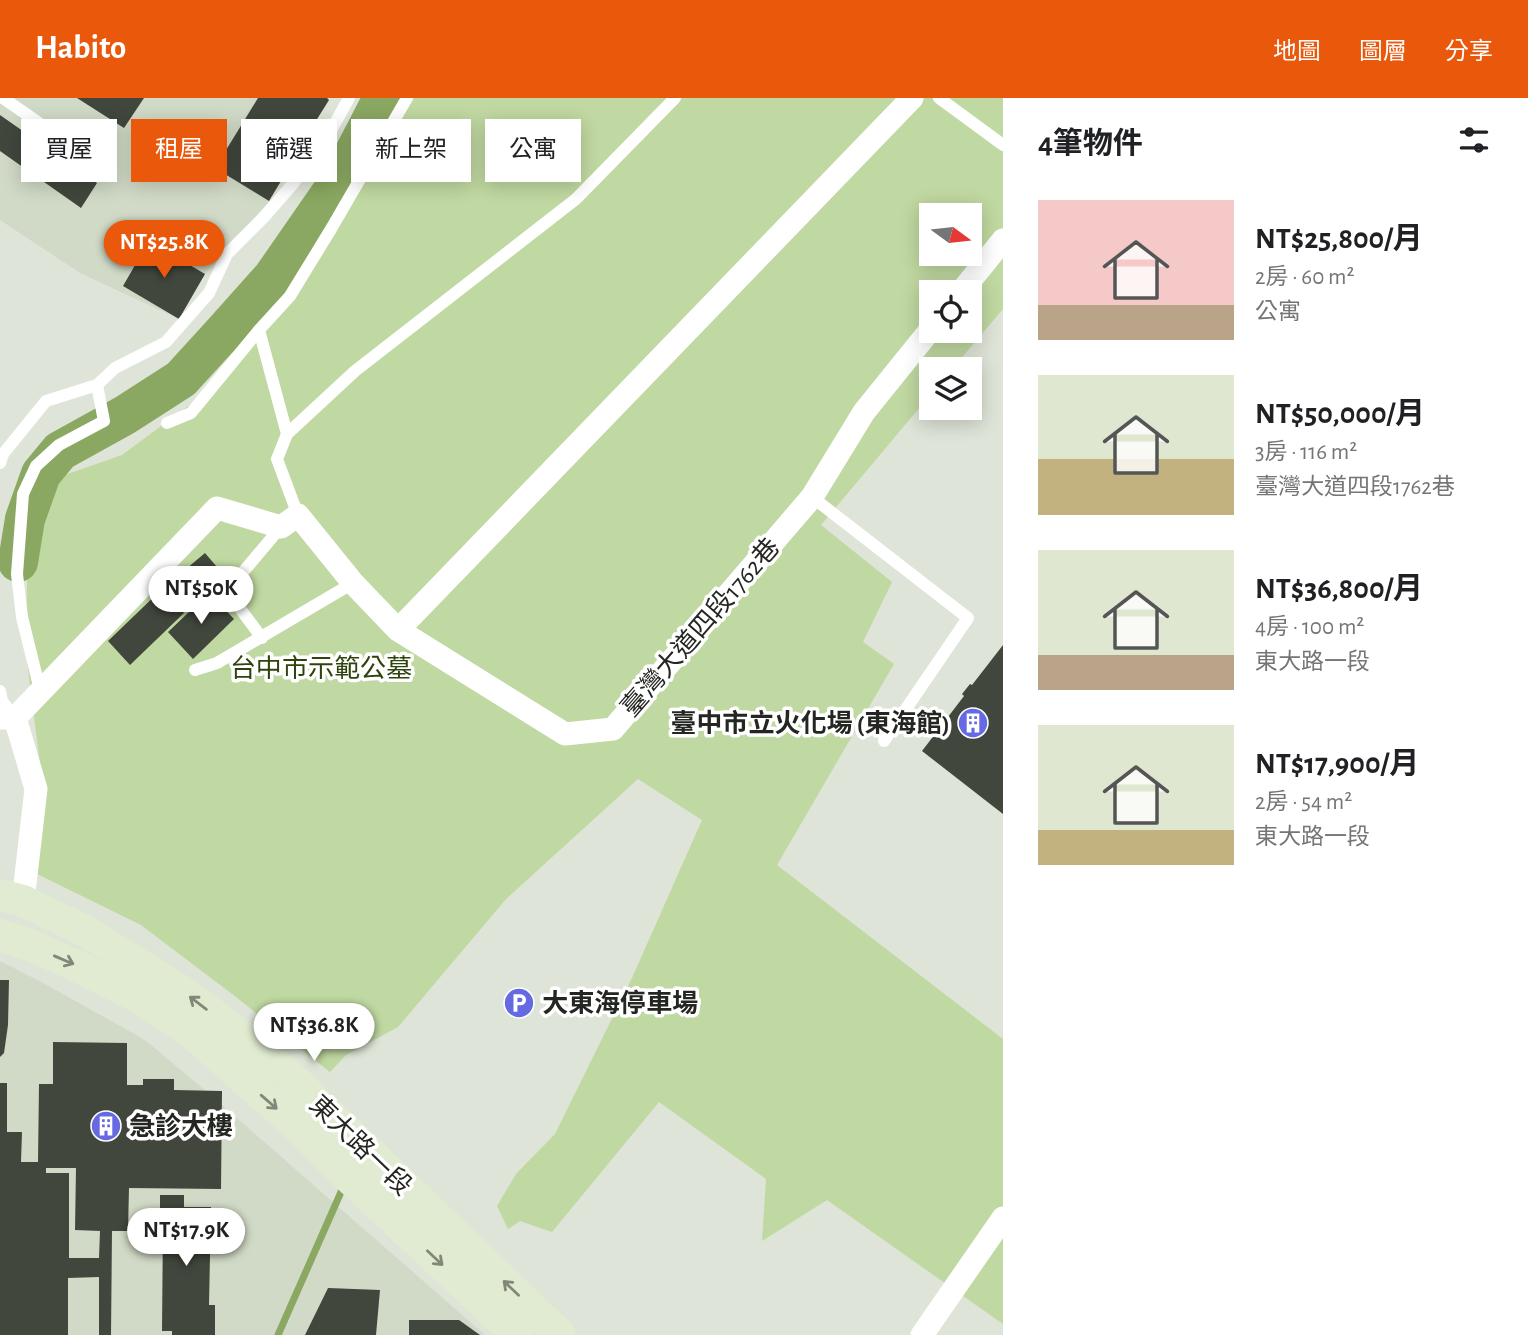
<!DOCTYPE html>
<html lang="zh-TW">
<meta charset="utf-8">
<style>
body{margin:0;font-family:"Alegreya Sans","Noto Sans TC",sans-serif;background:#f6f6f6;color:#202124;height:100vh;display:flex;flex-direction:column;font-size:26px;white-space:nowrap}
*{box-sizing:border-box;margin:0}
p{font-size:23px;color:#757577}
.icon{flex:none;width:38px;height:38px;fill:none;stroke:currentColor;stroke-width:2;stroke-linecap:round;stroke-linejoin:round}
.map{position:relative;flex:1;overflow:hidden}
.panel{display:flex;flex-direction:column;background:#fff;width:525px}
.panel>*{flex:none}
.guide{position:absolute;left:21px;top:21px;width:665px;height:63px;display:flex;gap:14px}
.needle{width:46px;rotate:105deg}
.fabs{position:absolute;left:919px;top:105px;display:grid;gap:14px}
.fabs a{display:grid;place-items:center;width:63px;height:63px;border-radius:0px;background:#fff;box-shadow:0 4px 18px #0003;font-size:35px}
.price{position:absolute;translate:-50% -60px;padding:0 16px;border-radius:24px;background:#fff;color:#222;font-size:23px;line-height:46px;filter:drop-shadow(0 2px 4px #0008)}
.price::after{content:'';position:absolute;left:50%;top:42px;width:21px;height:16px;margin-left:-10px;background:inherit;clip-path:polygon(0 0,100% 0,50% 100%)}
.price.selected{background:#ea580c;color:#fff}
ul{padding:0;list-style:none}
li{display:flex;align-items:center;gap:21px;height:175px;padding:0 35px}
li span{display:grid;place-items:center;flex:none;width:196px;height:140px;border-radius:0px;color:#555}
li>.icon{margin-inline-start:auto}
span .icon{width:84px;height:84px;fill:#fffc;stroke-width:1}
li b{font-size:30px}
h2{display:flex;justify-content:space-between;align-items:center;height:84px;padding:0 35px;font-size:30px}
.chip{padding:0 24px;border-radius:0px;background:#fff;box-shadow:0 4px 18px #0003;font-size:24px;line-height:63px}
.chip.selected{background:#ea580c;color:#fff}
header{display:flex;align-items:center;gap:42px;box-sizing:border-box;height:98px;padding:0 35px;background:#ea580c;color:#fff}
header strong{font-size:33px}
nav{display:flex;gap:38px;margin-inline-start:auto;font-size:24px}
main{display:flex;flex:1;min-height:0}
.map>svg:first-child{display:block}
.built{fill:#d1dac6}
.green{fill:#c0d8a1;fill-rule:evenodd}
.lines{fill:none;stroke-linecap:round;stroke-linejoin:round}
.stream{stroke:#8aa861;stroke-width:7}
.river{stroke:#8aa861;stroke-width:40}
.building{fill:#42473d;fill-rule:evenodd}
.lane{stroke:#fff;stroke-width:12}
.street{stroke:#fff;stroke-width:23}
.secondary{stroke:#e0ebd1;stroke-width:32}
.oneway{stroke:#828879}
.labels{text-anchor:middle;stroke-width:7;stroke-linejoin:round;paint-order:stroke}
.street-label{font-size:26px;fill:#232621;stroke:#fff}
.park-label{font-size:26px;fill:#2f430e;stroke:#fff}
.poi-label{font-size:26px;font-weight:bold;fill:#232621;stroke:#fff;text-anchor:start}
</style>
<header>
<strong>Habito</strong>
<nav><a>地圖</a><a>圖層</a><a>分享</a></nav>
</header>
<main>
<div class="map">
<svg width="1003" height="1237" viewBox="0 0 1003 1237">
<rect width="100%" height="100%" fill="#dee4d7"/>
<path class="built" d="M0 0H327L329 2 309 34 322 42 295 85 284 79 269 103 205 176 179 221 80 175 0 122Z
M0 863 45 886 145 942 213 999 485 1237H0Z"/>
<path class="green" d="M408 0H1003V211L952 271H931V296L821 427 892 484 863 544 894 566 777 767 1003 941V1226L827 1102 762 1143 766 1081 659 1004 552 1134 520 1123 508 1131 497 1108 516 1076 555 1036 632 880 702 722 638 681 506 801 398 929 346 957 330 974 236 899 141 827 31 773 42 682 26 555 28 418 59 379 122 357 203 297ZM931 117H970V156H931ZM931 194H970V233H931Z"/>
<g class="lines">
<path class="stream" d="M278 1237 341 1094"/>
<path class="river" d="M18 464 25 421 41 376 60 353 125 317 181 281 223 235 273 179 341 81 383 0"/>
</g>
<path class="building" d="M77 0H144L124 30Z
M258 0H327L329 2 309 34 322 42 295 85 284 78 269 103 215 70Z
M0 17 97 85 81 110 0 53Z
M149 143 205 176 179 221 123 188Z
M205 455 217 469 198 485 186 471Z
M162 491 184 515 130 567 108 543Z
M209 495 234 521 193 561 168 534Z
M1003 547V716L922 653 964 598 962 596 970 586 972 587Z
M0 882H9L8 927 4 955 0 959Z
M53 944 127 945V987H143V981H174V992L222 993 221 1091 129 1090 128 1133H112L111 1237H99V1179L68 1180V1237H0V985H7V1034H22L21 1064H38L39 986H53ZM46 1070H76L75 1132 100 1133 99 1160H69V1075H46Z
M160 1097H184V1109H211L209 1207H215V1237H172V1233H162L163 1122H160Z
M328 1190 380 1192 376 1237H305Z
M409 1222H459L480 1237H409Z"/>
<g class="lines">
<path class="lane" d="M3 0 85 57
M939 0 1003 47
M259 232 287 336 277 361 298 417
M97 287 115 270 166 244 209 195 227 156 264 119 292 87 329 36 349 0
M167 325 191 315 259 232 290 198 331 131 407 0
M287 336 355 273 576 101 675 0
M0 365 3 356 46 303 97 287 104 323 59 347 36 368 23 396 17 476 22 519 40 592
M812 399 968 520 884 643
M262 540 227 493 281 429
M195 572 217 565 353 485
M0 593 2 603 15 620"/>
<path class="street" d="M961 194 1003 142
M398 532 912 0
M0 620H15L217 410 281 429 298 417 353 485 398 532 565 636 613 631 812 399 864 314 931 231
M15 620 36 691 23 803
M922 1237 1003 1120"/>
<path class="secondary" d="M0 797 23 803 87 834 185 895 221 922 287 975 560 1237
M0 837 30 847 75 867 140 900 186 930 295 1026 342 1073 517 1237"/>
</g>
<defs><path id="oneway-shaft" d="M-6 0H5M1.5-3L5.5 0L1.5 3" fill="none" stroke-width="1.6" stroke-linecap="round" stroke-linejoin="round" transform="scale(1.75)"/></defs>
<g class="oneway">
<use href="#oneway-shaft" transform="translate(64 862) rotate(23)"/>
<use href="#oneway-shaft" transform="translate(198 905) rotate(-143)"/>
<use href="#oneway-shaft" transform="translate(269 1004) rotate(41)"/>
<use href="#oneway-shaft" transform="translate(435 1160) rotate(43)"/>
<use href="#oneway-shaft" transform="translate(511 1190) rotate(-136)"/>
</g>
<defs>
<g id="building-disc" transform="scale(1.575)"><circle r="9.5" fill="#6569e2" stroke="#fff"/><path d="M-4-6H4V6H1V3H-1V6H-4ZM-2.5-4.3h1.7v1.8h-1.7ZM.8-4.3h1.7v1.8H.8ZM-2.5-1h1.7V.8h-1.7ZM.8-1h1.7V.8H.8Z" fill="#fff"/></g>
<g id="parking-disc" transform="scale(1.575)"><circle r="9.5" fill="#6569e2" stroke="#fff"/><path d="M-3.5-5.5H1a3.5 3.5 0 0 1 0 7H-1V5.5H-3.5ZM-1-3.4V-.6H.8a1.4 1.4 0 0 0 0-2.8Z" fill="#fff"/></g>
</defs>
<g fill-rule="evenodd">
<use href="#building-disc" x="973" y="625"/>
<use href="#parking-disc" x="519" y="905"/>
<use href="#building-disc" x="106" y="1028"/>
</g>
<g class="labels">
<g class="street-label">
<text transform="translate(700 529) rotate(-49)" y="9">臺灣大道四段1762巷</text>
<text transform="translate(361 1047) rotate(44)" y="9">東大路一段</text>
</g>
<g class="park-label">
<text x="321" y="579">台中市示範公墓</text>
</g>
<g class="poi-label">
<text x="950" y="634" text-anchor="end">臺中市立火化場 (東海館)</text>
<text x="542" y="914">大東海停車場</text>
<text x="129" y="1037">急診大樓</text>
</g>
</g>
</svg>
<div class="fabs">
<a><svg class="needle" viewBox="-14 -14 28 28"><path d="M0-13l5 13h-10z" fill="#e53935"/><path d="M0 13l5-13h-10z" fill="#757577"/></svg></a>
<a><svg class="icon" aria-label="locate" viewBox="0 0 24 24"><circle cx="12" cy="12" r="6"/><path d="M12 2v4M12 18v4M2 12h4M18 12h4"/></svg></a>
<a><svg class="icon" aria-label="layers" viewBox="0 0 24 24"><path d="M12 4l9 5-9 5-9-5zM3 14l9 5 9-5"/></svg></a>
</div>
<b class="price selected" style="left:164px;top:182px">NT$25.8K</b>
<b class="price" style="left:201px;top:528px">NT$50K</b>
<b class="price" style="left:314px;top:965px">NT$36.8K</b>
<b class="price" style="left:186px;top:1170px">NT$17.9K</b>
<div class="guide">
<a class="chip">買屋</a>
<a class="chip selected">租屋</a>
<a class="chip">篩選</a>
<a class="chip">新上架</a>
<a class="chip">公寓</a>
</div>
</div>
<section class="panel">
<h2>4筆物件<svg class="icon" aria-label="filters" viewBox="0 0 24 24"><path d="M4 7h16M4 17h16"/><circle cx="9" cy="7" r="2"/><circle cx="15" cy="17" r="2"/></svg></h2>
<ul>
<li><span style="background:linear-gradient(#f6c9c9 75%,#b9a48a 0)"><svg class="icon" aria-label="home" viewBox="0 0 24 24"><path d="M3 11l9-7 9 7M6 9v11h12V9"/></svg></span><div><b>NT$25,800/月</b><p>2房 · 60 m²</p><p>公寓</p></div></li>
<li><span style="background:linear-gradient(#dfe7d0 60%,#c2b280 0)"><svg class="icon" aria-label="home" viewBox="0 0 24 24"><path d="M3 11l9-7 9 7M6 9v11h12V9"/></svg></span><div><b>NT$50,000/月</b><p>3房 · 116 m²</p><p>臺灣大道四段1762巷</p></div></li>
<li><span style="background:linear-gradient(#dfe7d0 75%,#b9a48a 0)"><svg class="icon" aria-label="home" viewBox="0 0 24 24"><path d="M3 11l9-7 9 7M6 9v11h12V9"/></svg></span><div><b>NT$36,800/月</b><p>4房 · 100 m²</p><p>東大路一段</p></div></li>
<li><span style="background:linear-gradient(#dfe7d0 75%,#c2b280 0)"><svg class="icon" aria-label="home" viewBox="0 0 24 24"><path d="M3 11l9-7 9 7M6 9v11h12V9"/></svg></span><div><b>NT$17,900/月</b><p>2房 · 54 m²</p><p>東大路一段</p></div></li>
</ul>
</section>
</main>
